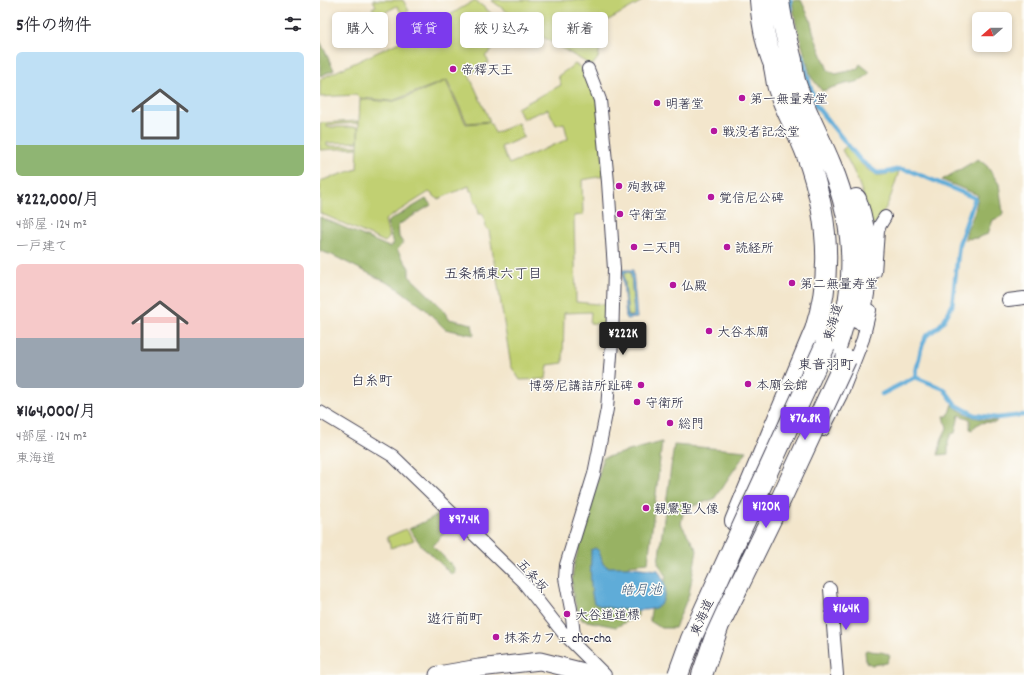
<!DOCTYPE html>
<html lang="ja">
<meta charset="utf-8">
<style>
body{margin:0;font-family:Dekko,"Klee One",sans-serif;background:#f7f7f7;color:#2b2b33;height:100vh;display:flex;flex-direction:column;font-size:15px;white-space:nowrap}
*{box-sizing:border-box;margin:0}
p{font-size:13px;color:#7c7c81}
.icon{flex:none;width:22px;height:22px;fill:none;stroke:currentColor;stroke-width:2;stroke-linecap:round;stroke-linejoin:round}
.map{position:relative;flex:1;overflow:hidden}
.side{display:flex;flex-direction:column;background:#fff;width:320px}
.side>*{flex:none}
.guide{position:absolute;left:12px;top:12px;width:380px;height:36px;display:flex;gap:8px}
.needle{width:26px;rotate:249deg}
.fabs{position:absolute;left:652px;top:12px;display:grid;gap:8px}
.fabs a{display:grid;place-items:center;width:40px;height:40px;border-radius:6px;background:#fff;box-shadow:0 2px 6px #0003;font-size:20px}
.price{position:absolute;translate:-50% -34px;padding:0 9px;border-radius:4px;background:#7c3aed;color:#fff;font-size:13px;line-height:26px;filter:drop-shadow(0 1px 2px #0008)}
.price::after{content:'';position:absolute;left:50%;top:24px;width:12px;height:9px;margin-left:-6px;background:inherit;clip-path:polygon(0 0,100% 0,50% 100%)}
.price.selected{background:#222;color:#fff}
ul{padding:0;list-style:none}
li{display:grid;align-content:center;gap:8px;height:212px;padding:0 16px}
li span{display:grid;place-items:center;height:124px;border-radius:6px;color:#555}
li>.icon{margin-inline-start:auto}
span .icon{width:72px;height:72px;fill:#fffc;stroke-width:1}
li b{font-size:17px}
h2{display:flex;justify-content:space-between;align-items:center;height:48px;padding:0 16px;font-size:17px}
.pill{padding:0 14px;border-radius:6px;background:#fff;box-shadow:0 2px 6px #0003;font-size:14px;line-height:36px}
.pill.selected{background:#7c3aed;color:#fff}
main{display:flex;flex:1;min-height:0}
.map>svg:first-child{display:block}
.green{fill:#c1d072;stroke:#727956}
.forest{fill:#98b264;stroke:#5d6a50}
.water{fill:#5facd8;stroke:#40678a;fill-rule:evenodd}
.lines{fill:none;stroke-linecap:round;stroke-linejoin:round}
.stream{stroke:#5facd8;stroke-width:4.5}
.minor-casing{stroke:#413f51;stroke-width:14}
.secondary-casing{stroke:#413f51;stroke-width:19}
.trunk-casing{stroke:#413f51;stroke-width:22}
.minor{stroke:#fff;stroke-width:12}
.secondary{stroke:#fff;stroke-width:17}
.trunk{stroke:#fff;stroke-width:20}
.trunk-bridge-casing{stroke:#413f51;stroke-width:22;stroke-linecap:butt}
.trunk-bridge{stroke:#fff;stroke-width:20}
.poi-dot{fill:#b5179e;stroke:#fdfcf7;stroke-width:1.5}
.labels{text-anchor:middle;stroke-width:3;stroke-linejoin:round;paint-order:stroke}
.poi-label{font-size:13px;fill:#22223b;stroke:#fdfcf7;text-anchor:start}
.street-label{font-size:13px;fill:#22223b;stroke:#fdfcf7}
.neighbourhood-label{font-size:14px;fill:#22223b;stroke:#fdfcf7}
.water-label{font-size:14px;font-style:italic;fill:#3a597a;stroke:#fdfcf7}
</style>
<main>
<section class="side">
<h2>5件の物件<svg class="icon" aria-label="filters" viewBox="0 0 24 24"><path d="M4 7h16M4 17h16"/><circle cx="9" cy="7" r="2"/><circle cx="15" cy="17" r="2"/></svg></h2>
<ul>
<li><span style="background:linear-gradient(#bfe0f5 75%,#8fb573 0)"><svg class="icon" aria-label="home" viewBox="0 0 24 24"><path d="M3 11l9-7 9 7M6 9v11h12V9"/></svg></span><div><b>¥222,000/月</b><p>4部屋 · 124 m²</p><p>一戸建て</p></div></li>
<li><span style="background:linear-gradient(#f6c9c9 60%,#9aa5b1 0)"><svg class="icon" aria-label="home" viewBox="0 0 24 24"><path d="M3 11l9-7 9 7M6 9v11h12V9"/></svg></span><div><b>¥164,000/月</b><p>4部屋 · 124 m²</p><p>東海道</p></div></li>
</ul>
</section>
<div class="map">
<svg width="704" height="675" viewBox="0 0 704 675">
<rect width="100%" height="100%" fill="#fdfcf7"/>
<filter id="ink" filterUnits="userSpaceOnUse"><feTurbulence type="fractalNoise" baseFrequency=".025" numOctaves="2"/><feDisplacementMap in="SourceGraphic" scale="8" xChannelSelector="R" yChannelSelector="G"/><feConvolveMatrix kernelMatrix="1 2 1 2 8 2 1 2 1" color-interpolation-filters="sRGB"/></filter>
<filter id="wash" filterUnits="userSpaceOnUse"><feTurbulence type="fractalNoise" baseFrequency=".012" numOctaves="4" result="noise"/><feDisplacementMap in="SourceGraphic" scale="16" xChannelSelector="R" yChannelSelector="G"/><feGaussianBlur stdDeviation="0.9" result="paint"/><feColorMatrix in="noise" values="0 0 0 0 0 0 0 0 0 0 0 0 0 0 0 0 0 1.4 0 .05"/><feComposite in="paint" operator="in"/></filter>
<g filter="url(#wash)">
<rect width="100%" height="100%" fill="#f3e6cc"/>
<path class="green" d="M53 0H83L89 11 82 14 77 6 54 18 52 14 55 12 52 8 56 6Z
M155 0 194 32 165 56 169 62 149 75 170 121 147 123 127 80 72 101 40 98 36 95 0 97V79L103 31Z
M171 0H324L285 22 278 58 272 66 213 31Z
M255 64 260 67 278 102 284 176 262 180 263 215 254 216 256 302 289 305 288 325 270 323 271 312 244 313 243 363 228 365 226 379 200 380 191 366 169 230 166 228 163 214H159L157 203H155L152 191H150L149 186 118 199 109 192 65 220 69 238 65 242 0 213V181L37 169 40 99 71 102 84 98 126 81 146 124 170 122 175 133 198 123 204 137 181 147 189 164 248 139 244 123 236 125 228 109 203 119 197 108 241 85 238 76Z
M38 121V123L7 125V127H38V142L7 143V146H37V148L0 150V123Z
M527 146C533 154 547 173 557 175 565 176 572 172 579 171 572 192 568 212 551 227 544 195 539 178 522 150Z
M305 272H310L311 274 314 314 313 316H308L304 274Z
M86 529 94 540 71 548 67 537Z"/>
<path class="forest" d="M472 0H481L490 19 495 38 508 70 516 74 537 69 540 64 550 72C538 86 532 81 518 86 512 87 507 90 502 91L491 77 476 24Z
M43 18 50 31 27 42 21 29Z
M0 41 14 70 0 76Z
M658 159 667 166 679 184 683 213 680 217 673 220 668 234 657 238 645 239 647 230 655 212 658 195 622 180Z
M106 199 111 205 78 225 79 237 83 243 77 250 89 268V276L121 307 129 319 152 324 154 335 125 329 104 308 76 287 12 255 0 251V217L69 247 73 244 67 222Z
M632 404C644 416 660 420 677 421L675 423C666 422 658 421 652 430L650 429V419L639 415 635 433 631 434 628 441V454L618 455 622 438 627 428 624 416H628Z
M342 442 328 563 310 565 307 569 317 605 318 616 296 627 262 620C241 581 259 553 269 516 274 497 278 477 283 458Z
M354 445 427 451 394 499 364 509 361 524 377 550 369 594 355 628H341L330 621C330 610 333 603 342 597L346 575 338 563Z
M120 514 129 523 127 530 113 546 133 566 135 572 131 574 109 552 105 550 89 529Z
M547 650C555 653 563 650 570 656L567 663 552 665 546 662 545 651Z"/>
<path class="water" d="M302 270H313L317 318 306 319ZM305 272H310L311 274 314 314 313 317 308 316 304 275Z
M275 548 279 551 283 564 288 567H311L338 570C347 586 347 586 342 603 339 606 336 608 331 609 320 612 283 609 274 603 269 586 271 567 271 550Z"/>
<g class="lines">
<path class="stream" d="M470 0V12
M481 54 496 106 540 160 557 173 568 172 580 169 591 171 655 198 639 244 632 306 623 322 617 328 606 336 601 349 595 377
M562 394 595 377 624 389 636 405 655 415 677 418 704 415"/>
</g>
</g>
<g filter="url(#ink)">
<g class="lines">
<g class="minor-casing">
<path id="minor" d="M555 272 558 231 560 225 565 217
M688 300 704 298
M0 412 73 456 203 582 244 634 285 675
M503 430 521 395 543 339 550 310
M425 537 452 500
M510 589 517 675
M255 644 251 609 245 578 246 565 274 474 287 409 292 342 294 269 288 182 280 100 268 69"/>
</g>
<g class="secondary-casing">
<path id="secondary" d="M118 675 159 668 220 661 276 675"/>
</g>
<g class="trunk-casing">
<path id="trunk" d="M440 0C442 27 447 55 461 79
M459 0C461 20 467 40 472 60 473 67 473 76 476 84 485 111 500 138 511 165 537 227 539 294 512 357
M536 199C550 238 549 279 539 319
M415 521 495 330C514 271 507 210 486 153 478 132 466 112 459 91 456 84 456 75 454 67
M382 675 399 625 416 591"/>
</g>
<use href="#minor" class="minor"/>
<use href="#secondary" class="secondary"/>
<use href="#trunk" class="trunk"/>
<g class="trunk-bridge-casing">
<path id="trunk-bridge" d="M416 591 461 499 526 359
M358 675 371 639 505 346"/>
</g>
<use href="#trunk-bridge" class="trunk-bridge"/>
</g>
</g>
<g class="poi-dot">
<circle cx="133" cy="69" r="4"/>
<circle cx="422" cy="98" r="4"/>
<circle cx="337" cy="103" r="4"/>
<circle cx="394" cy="131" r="4"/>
<circle cx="299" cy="186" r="4"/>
<circle cx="391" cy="197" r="4"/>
<circle cx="300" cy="214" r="4"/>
<circle cx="314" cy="247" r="4"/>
<circle cx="407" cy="247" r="4"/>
<circle cx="472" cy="283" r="4"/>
<circle cx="353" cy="285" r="4"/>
<circle cx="389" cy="331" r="4"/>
<circle cx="428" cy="384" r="4"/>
<circle cx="321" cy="385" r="4"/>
<circle cx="317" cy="402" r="4"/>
<circle cx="350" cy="423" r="4"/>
<circle cx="326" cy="508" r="4"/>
<circle cx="247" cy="614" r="4"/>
<circle cx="176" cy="637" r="4"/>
</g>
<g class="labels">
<g class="poi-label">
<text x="141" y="74">帝釋天王</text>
<text x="430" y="103">第一無量寿堂</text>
<text x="345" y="108">明著堂</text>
<text x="402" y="136">戦没者記念堂</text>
<text x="307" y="191">殉教碑</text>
<text x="399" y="202">覚信尼公碑</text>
<text x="308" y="219">守衛室</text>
<text x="322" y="252">二天門</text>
<text x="415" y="252">読経所</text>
<text x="480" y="288">第二無量寿堂</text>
<text x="361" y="290">仏殿</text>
<text x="397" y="336">大谷本廟</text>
<text x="436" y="389">本廟会館</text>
<text x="313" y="390" text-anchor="end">博勞尼講詰所趾碑</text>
<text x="325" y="407">守衛所</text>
<text x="358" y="428">総門</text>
<text x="334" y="513">親鸞聖人像</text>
<text x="255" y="619">大谷道道標</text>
<text x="184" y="642">抹茶カフェ cha-cha</text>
</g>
<g class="street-label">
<text transform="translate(512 322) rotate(-74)" y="5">東海道</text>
<text transform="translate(213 575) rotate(48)" y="5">五条坂</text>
<text transform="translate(381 617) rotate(-66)" y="5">東海道</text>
</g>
<g class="neighbourhood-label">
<text x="173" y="278">五条橋東六丁目</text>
<text x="506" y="369">東音羽町</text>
<text x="52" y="385">白糸町</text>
<text x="135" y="623">遊行前町</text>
</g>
<g class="water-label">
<text x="321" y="594">皓月池</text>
</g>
</g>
</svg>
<div class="fabs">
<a><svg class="needle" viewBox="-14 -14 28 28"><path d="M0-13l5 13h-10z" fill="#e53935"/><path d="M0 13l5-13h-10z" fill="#7c7c81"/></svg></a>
</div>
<b class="price selected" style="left:303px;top:356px">¥222K</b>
<b class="price" style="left:485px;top:441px">¥76.8K</b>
<b class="price" style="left:446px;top:529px">¥120K</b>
<b class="price" style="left:144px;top:542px">¥97.4K</b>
<b class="price" style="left:526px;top:631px">¥164K</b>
<div class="guide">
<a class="pill">購入</a>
<a class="pill selected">賃貸</a>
<a class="pill">絞り込み</a>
<a class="pill">新着</a>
</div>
</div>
</main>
